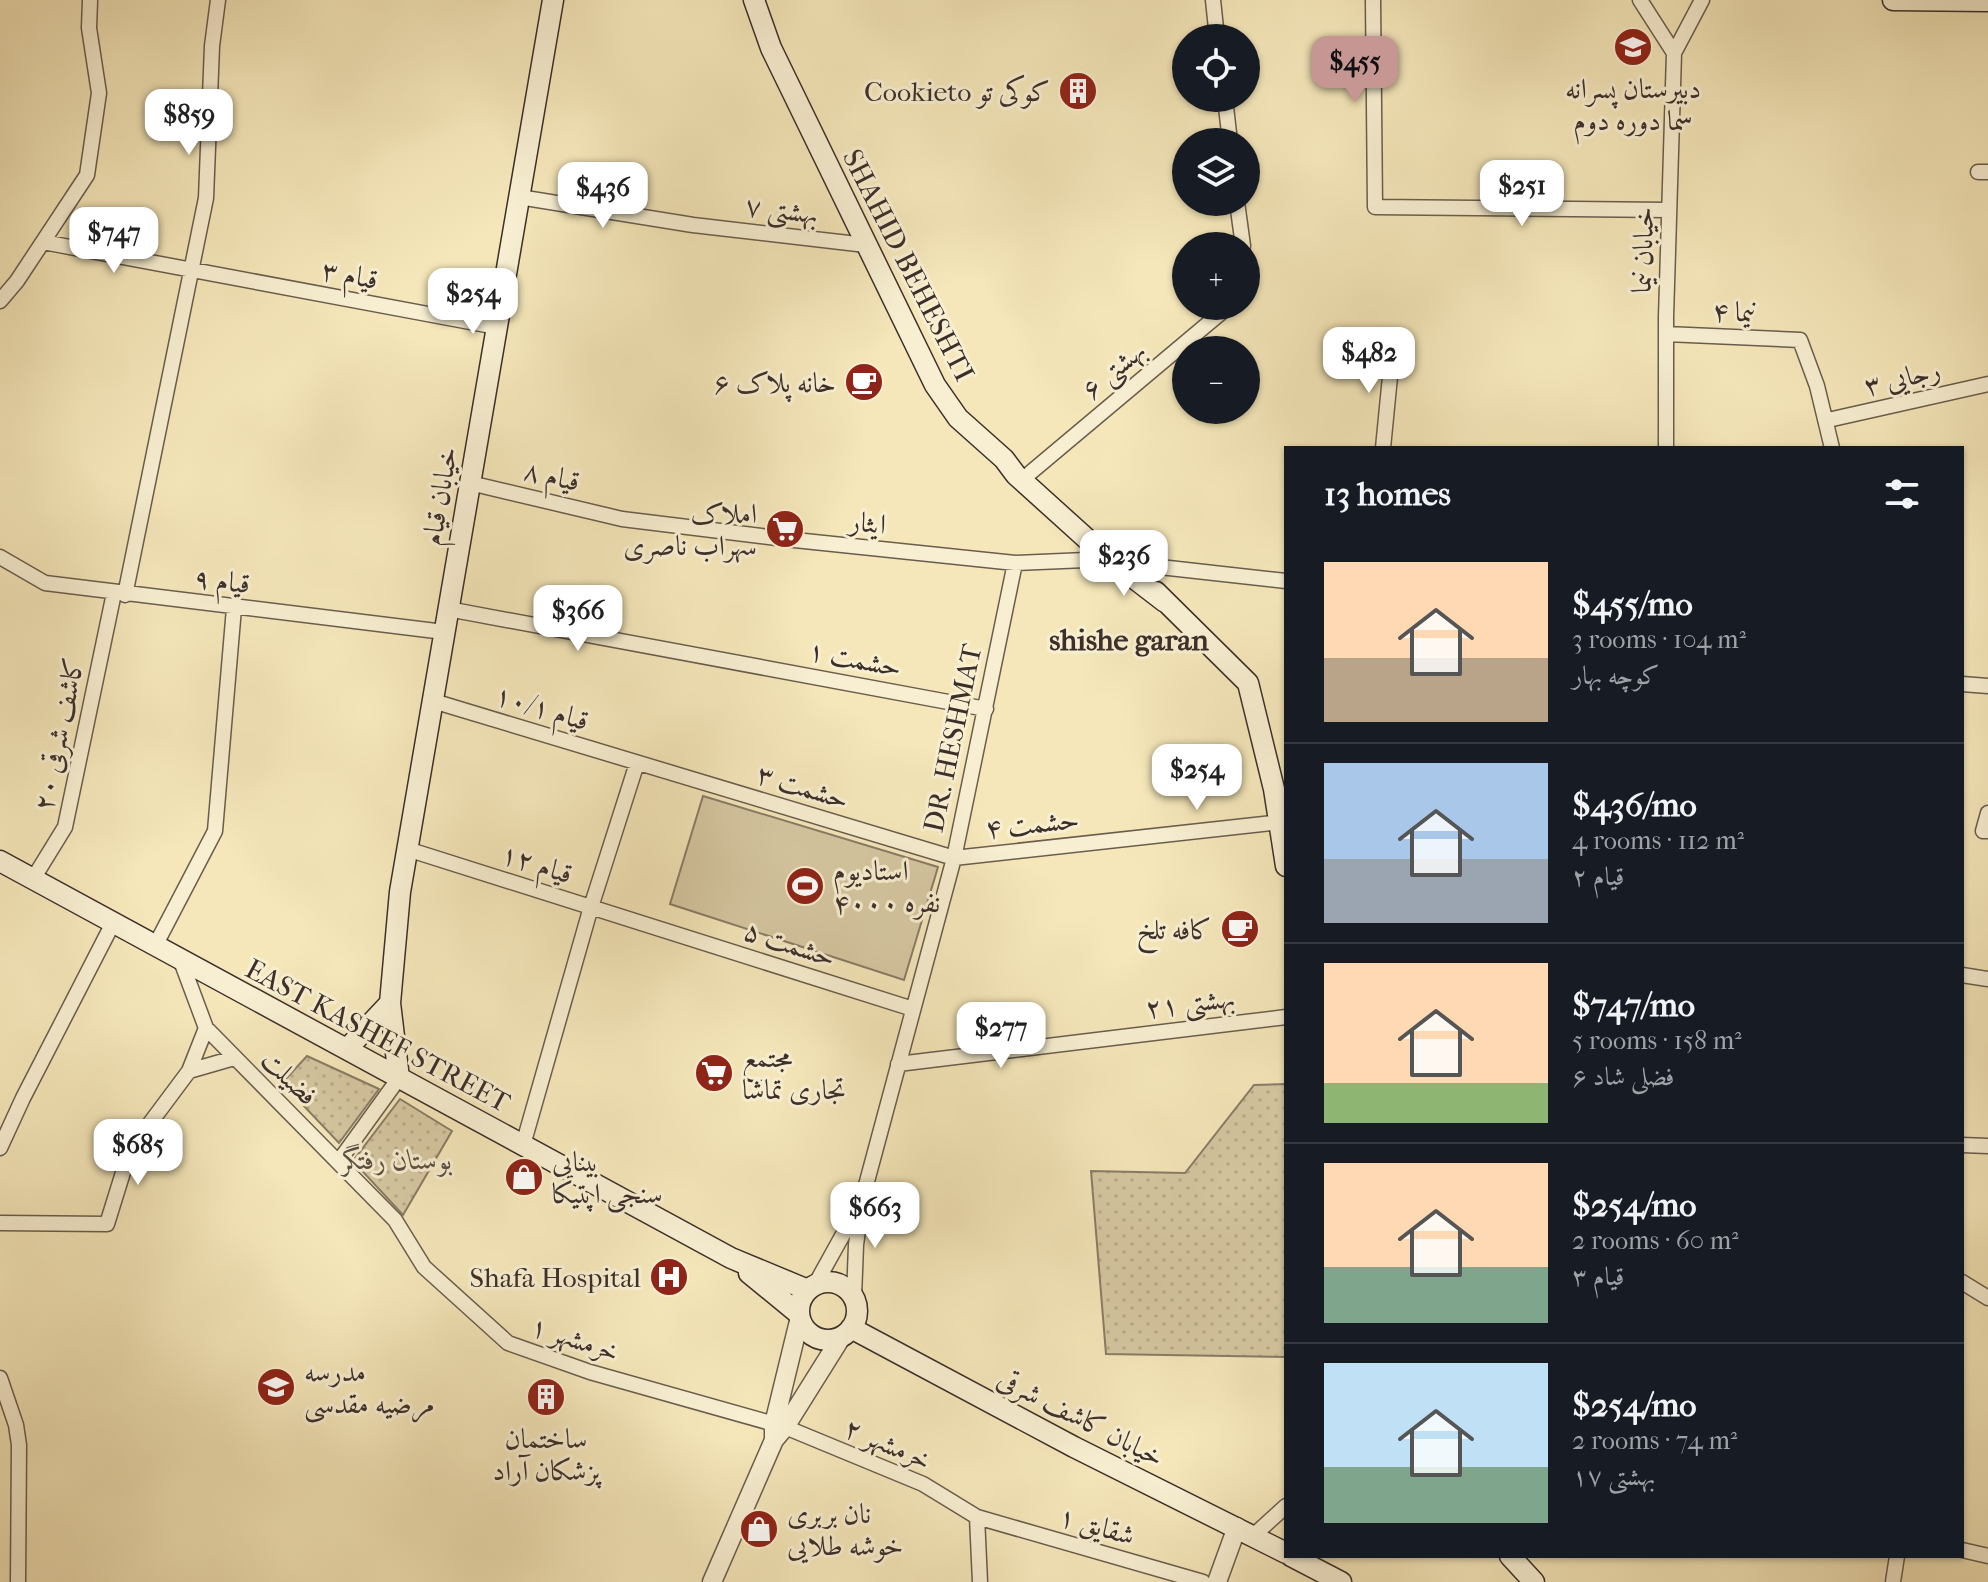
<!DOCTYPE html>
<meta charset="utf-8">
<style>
body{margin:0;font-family:"IM FELL French Canon",Amiri,serif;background:#20242c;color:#f1f3f6;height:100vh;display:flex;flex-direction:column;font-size:30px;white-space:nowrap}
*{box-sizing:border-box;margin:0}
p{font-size:26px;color:#9ea1a6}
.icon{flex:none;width:44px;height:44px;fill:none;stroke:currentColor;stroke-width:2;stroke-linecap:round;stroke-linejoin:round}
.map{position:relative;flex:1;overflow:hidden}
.drawer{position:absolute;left:1284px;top:446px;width:680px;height:1112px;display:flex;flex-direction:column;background:#171b24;border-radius:0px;box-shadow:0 2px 6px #0004}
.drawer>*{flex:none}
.controls{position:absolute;left:1172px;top:24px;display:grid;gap:16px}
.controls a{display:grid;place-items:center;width:88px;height:88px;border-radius:50%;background:#171b24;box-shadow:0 2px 6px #0004;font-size:40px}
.price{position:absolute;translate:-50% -68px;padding:0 18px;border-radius:16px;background:#fff;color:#222;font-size:26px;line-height:52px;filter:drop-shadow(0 2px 4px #0008)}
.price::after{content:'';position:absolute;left:50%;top:48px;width:24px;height:18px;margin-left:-12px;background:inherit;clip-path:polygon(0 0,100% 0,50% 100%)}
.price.active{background:#c59692;color:#111}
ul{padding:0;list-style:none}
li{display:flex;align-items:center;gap:24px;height:200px;padding:0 40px}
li+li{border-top:2px solid #363941}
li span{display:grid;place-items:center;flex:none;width:224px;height:160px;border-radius:0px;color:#555}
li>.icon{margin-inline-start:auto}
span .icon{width:96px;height:96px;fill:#fffc;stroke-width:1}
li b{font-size:34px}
h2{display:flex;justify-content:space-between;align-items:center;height:96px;padding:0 40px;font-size:34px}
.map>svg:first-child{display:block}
.grass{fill:url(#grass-dots);stroke:#897c66;stroke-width:2}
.pitch{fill:#d6c8a2;stroke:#897c66;stroke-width:2}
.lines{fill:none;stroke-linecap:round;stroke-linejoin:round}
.minor-casing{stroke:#6a5d4e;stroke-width:17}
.tertiary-casing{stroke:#6a5d4e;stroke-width:21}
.secondary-casing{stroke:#3c2f2a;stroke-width:23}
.minor{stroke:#f8efd2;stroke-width:14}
.tertiary{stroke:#f8efd2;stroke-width:18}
.secondary{stroke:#f8efd2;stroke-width:20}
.labels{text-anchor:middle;stroke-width:6;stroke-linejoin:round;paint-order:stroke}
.poi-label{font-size:28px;fill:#3c2f2a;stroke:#f8efd2;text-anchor:end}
.street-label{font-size:28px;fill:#3c2f2a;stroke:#f8efd2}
.park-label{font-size:28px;font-style:italic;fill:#5b4e42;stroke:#f8efd2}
.neighbourhood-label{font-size:30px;font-weight:bold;fill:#3c2f2a;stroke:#f8efd2}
</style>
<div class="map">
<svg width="1988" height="1582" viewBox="0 0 1988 1582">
<defs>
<pattern id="grass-dots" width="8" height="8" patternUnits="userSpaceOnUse" patternTransform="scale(2)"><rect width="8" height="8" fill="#d6c8a2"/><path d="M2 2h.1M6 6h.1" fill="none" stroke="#b9ac8c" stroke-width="1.8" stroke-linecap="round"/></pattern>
</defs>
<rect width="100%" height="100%" fill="#f5e7ba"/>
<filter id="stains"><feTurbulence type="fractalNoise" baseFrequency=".0025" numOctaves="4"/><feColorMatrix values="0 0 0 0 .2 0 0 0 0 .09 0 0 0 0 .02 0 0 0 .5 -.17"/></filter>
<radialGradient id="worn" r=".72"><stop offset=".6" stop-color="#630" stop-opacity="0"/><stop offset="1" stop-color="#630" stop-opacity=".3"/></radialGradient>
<path class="grass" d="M307 1056 379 1089 339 1143 282 1083Z
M1286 1084V1357L1106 1354 1091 1171 1185 1173 1254 1085Z
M400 1099 452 1131 403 1215 353 1161Z"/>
<path class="pitch" d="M703 796 938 867 904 980 670 904Z"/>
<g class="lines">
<g class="minor-casing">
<path id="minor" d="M1213 0 1217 38
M1373 0 1375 207 1669 210
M1640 0 1674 53
M1225 98 1230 142
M1978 172H1988
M519 197 693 225 866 245
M1237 202 1243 246
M43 242 497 327
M1246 273 1248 290 1246 292
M0 301 17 281 87 175 99 93 89 28 90 0
M1666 334 1800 340 1817 386 1832 448
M1828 420 1988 384
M1383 448 1393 346
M1666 448V317L1674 53 1702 0
M1030 473 1229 306
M470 483 622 519 785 539 1015 563 1109 559
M0 557 45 583 444 632
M1133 564 1286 581
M125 595 206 198 212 46 218 0
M448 609 986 709
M1962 684 1988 686
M433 701 954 858 1281 822
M1988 813 1983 831H1988
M407 849 913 1009
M33 879 65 827 114 593
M155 946 215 831 234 608
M181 961 206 1028 395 1220 424 1267 508 1343 590 1372 785 1427 923 1484 977 1517 1203 1582
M1962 975 1988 979
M898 1064 1286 1017
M189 1071 234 1058
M523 1145 591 907 637 763
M1962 1145 1988 1146
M0 1148 23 1098 113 923
M339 1161 399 1078
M0 1223 107 1224 130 1150 189 1071 206 1028
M1962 1282 1988 1298
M815 1285 856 1211
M854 1297 856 1245 862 1200 954 858 1015 563
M0 1378 16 1425 19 1445 18 1582
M977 1517 980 1582
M1253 1536 1286 1506
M1962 1550 1988 1556
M1893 1582 1897 1556"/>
</g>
<g class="tertiary-casing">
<path id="tertiary" d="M774 1440V1424L800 1317
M712 1582 774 1440 785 1427 842 1336
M1217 1582 1237 1527"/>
</g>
<g class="secondary-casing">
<path id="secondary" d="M754 0 771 48 935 385 958 418 1004 459 1016 475 1109 559 1165 602
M1893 0 1988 1
M1156 592 1248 683 1274 789 1286 866
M0 861 731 1258 808 1290
M347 1049 390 1003
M399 1078 390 1003 400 892 553 0
M749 1273 799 1314
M799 1311a29 29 0 1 1 58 0a29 29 0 1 1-58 0Z
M851 1328 1074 1447 1286 1553
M1291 1556 1341 1582
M1510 1556 1534 1582"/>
</g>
<use href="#minor" class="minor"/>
<use href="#tertiary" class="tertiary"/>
<use href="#secondary" class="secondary"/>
</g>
<defs>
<g id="school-disc" transform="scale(2)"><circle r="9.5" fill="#8f2418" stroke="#f8efd2"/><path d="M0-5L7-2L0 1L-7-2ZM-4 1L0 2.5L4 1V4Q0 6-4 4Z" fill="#fff"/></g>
<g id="building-disc" transform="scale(2)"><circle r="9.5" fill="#8f2418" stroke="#f8efd2"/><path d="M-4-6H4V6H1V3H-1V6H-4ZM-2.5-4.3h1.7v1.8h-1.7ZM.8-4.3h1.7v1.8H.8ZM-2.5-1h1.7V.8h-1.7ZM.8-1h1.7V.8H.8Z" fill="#fff"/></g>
<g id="cafe-disc" transform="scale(2)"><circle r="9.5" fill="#8f2418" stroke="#f8efd2"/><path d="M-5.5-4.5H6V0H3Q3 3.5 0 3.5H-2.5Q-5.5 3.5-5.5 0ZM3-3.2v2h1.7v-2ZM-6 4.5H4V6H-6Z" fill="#fff"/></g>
<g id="supermarket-disc" transform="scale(2)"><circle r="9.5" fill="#8f2418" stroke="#f8efd2"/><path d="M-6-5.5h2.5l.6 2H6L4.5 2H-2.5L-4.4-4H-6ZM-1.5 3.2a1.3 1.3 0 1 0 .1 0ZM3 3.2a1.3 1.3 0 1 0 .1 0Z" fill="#fff"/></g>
<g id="stadium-disc" transform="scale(2)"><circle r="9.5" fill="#8f2418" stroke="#f8efd2"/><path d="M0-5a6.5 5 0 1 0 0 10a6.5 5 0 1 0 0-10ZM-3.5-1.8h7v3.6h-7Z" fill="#fff"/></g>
<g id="shop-disc" transform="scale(2)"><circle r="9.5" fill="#8f2418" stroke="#f8efd2"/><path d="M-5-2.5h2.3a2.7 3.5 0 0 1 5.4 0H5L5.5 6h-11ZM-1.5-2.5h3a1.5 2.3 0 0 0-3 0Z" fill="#fff"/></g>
<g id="hospital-disc" transform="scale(2)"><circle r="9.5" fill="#8f2418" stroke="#f8efd2"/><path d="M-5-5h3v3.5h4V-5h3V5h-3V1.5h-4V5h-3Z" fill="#fff"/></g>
</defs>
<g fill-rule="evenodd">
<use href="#school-disc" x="1633" y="47"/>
<use href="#building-disc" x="1078" y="91"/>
<use href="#cafe-disc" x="864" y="382"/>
<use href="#supermarket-disc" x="785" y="529"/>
<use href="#stadium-disc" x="805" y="886"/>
<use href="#cafe-disc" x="1240" y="929"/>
<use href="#supermarket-disc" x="714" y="1073"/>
<use href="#shop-disc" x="524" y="1177"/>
<use href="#hospital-disc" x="669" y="1277"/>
<use href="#school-disc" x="276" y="1387"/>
<use href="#building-disc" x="546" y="1397"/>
<use href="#shop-disc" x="759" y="1529"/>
</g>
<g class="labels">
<g class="poi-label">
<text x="1633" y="98" text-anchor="middle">دبیرستان پسرانه<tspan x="1633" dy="32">سما دوره دوم</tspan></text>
<text x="1050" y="101">Cookieto کوکی تو</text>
<text x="836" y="392">خانه پلاک ۶</text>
<text x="757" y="523">املاک<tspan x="757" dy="32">سهراب ناصری</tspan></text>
<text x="833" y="880" text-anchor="start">استادیوم<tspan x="833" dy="32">۴۰۰۰ نفره</tspan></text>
<text x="1212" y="939">کافه تلخ</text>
<text x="742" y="1067" text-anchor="start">مجتمع<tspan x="742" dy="32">تجاری تماشا</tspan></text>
<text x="552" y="1171" text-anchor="start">بینایی<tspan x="552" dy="32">سنجی اپتیکا</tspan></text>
<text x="641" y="1287">Shafa Hospital</text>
<text x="304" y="1381" text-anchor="start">مدرسه<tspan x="304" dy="32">مرضیه مقدسی</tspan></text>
<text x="546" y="1448" text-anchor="middle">ساختمان<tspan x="546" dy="32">پزشکان آراد</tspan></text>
<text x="787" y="1523" text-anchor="start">نان بربری<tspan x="787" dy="32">خوشه طلایی</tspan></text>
</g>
<g class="street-label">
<text transform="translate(782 209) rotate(7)" y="10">بهشتی ۷</text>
<text transform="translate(1642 250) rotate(-88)" y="10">خیابان نیما</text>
<text transform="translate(909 265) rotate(63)" y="10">SHAHID BEHESHTI</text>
<text transform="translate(350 274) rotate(11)" y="10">قیام ۳</text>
<text transform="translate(1734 311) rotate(2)" y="10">نیما ۴</text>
<text transform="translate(1113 369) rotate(-40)" y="10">بهشتی ۶</text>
<text transform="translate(1902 377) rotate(-13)" y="10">رجایی ۳</text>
<text transform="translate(552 475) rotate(13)" y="10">قیام ۸</text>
<text transform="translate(439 496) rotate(-80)" y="10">خیابان قیام</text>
<text transform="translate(868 522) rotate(6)" y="10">ایثار</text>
<text transform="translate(222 580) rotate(7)" y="10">قیام ۹</text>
<text transform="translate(855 658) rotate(11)" y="10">حشمت ۱</text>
<text transform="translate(542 707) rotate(17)" y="10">قیام ۱۰/۱</text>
<text transform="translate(58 734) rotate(-78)" y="10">کاشف شرقی ۲۰</text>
<text transform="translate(952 738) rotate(-78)" y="10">DR. HESHMAT</text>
<text transform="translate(803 786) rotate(17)" y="10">حشمت ۳</text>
<text transform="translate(1032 823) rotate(-6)" y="10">حشمت ۴</text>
<text transform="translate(537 863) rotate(18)" y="10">قیام ۱۲</text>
<text transform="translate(790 943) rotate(18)" y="10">حشمت ۵</text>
<text transform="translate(1190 1002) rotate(-7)" y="10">بهشتی ۲۱</text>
<text transform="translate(378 1035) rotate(28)" y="10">EAST KASHEF STREET</text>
<text transform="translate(290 1077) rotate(44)" y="10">فضیلت</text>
<text transform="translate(575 1338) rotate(18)" y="10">خرمشهر ۱</text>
<text transform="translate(1081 1417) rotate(27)" y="10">خیابان کاشف شرقی</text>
<text transform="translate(888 1443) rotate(23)" y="10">خرمشهر ۲</text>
<text transform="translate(1097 1525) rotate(16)" y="10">شقایق ۱</text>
</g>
<g class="park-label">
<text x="397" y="1169">بوستان رفتگر</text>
</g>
<g class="neighbourhood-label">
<text x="1129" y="650">shishe garan</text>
</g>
</g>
<rect width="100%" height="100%" filter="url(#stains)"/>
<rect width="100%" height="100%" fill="url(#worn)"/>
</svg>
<div class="controls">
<a><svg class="icon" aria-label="locate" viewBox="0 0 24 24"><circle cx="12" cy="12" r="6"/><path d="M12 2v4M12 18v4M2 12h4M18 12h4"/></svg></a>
<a><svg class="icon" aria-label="layers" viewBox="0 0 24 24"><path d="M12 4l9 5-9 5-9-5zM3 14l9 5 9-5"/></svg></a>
<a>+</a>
<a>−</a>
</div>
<b class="price active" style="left:1355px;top:104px">$455</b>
<b class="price" style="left:189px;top:157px">$859</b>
<b class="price" style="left:1522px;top:228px">$251</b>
<b class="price" style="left:603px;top:230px">$436</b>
<b class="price" style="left:114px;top:275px">$747</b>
<b class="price" style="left:473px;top:336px">$254</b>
<b class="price" style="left:1369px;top:395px">$482</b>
<b class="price" style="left:1124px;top:598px">$236</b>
<b class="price" style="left:578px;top:653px">$366</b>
<b class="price" style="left:1197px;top:812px">$254</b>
<b class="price" style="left:1001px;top:1070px">$277</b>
<b class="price" style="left:138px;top:1187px">$685</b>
<b class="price" style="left:875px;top:1250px">$663</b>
<section class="drawer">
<h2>13 homes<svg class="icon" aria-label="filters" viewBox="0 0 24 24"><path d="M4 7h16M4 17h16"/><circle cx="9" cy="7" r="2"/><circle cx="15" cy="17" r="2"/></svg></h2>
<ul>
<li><span style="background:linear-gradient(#ffd9b3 60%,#b9a48a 0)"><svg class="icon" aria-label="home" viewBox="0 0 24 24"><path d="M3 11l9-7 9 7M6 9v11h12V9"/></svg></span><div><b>$455/mo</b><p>3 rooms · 104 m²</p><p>کوچه بهار</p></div></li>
<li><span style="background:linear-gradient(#a9c7e8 60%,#9aa5b1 0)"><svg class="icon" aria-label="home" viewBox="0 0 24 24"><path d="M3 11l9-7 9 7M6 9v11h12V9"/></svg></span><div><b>$436/mo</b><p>4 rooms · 112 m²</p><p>قیام ۲</p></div></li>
<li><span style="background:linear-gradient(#ffd9b3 75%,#8fb573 0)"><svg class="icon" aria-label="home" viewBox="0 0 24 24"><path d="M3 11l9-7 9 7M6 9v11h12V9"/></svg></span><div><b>$747/mo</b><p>5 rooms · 158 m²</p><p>فضلی شاد ۶</p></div></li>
<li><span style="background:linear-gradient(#ffd9b3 65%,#7fa58c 0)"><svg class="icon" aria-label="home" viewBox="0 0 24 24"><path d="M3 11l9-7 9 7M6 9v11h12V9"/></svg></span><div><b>$254/mo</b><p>2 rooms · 60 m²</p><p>قیام ۳</p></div></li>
<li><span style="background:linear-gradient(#bfe0f5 65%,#7fa58c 0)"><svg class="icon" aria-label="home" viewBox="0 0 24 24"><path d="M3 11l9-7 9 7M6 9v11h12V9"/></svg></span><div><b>$254/mo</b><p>2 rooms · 74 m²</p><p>بهشتی ۱۷</p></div></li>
</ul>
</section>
</div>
